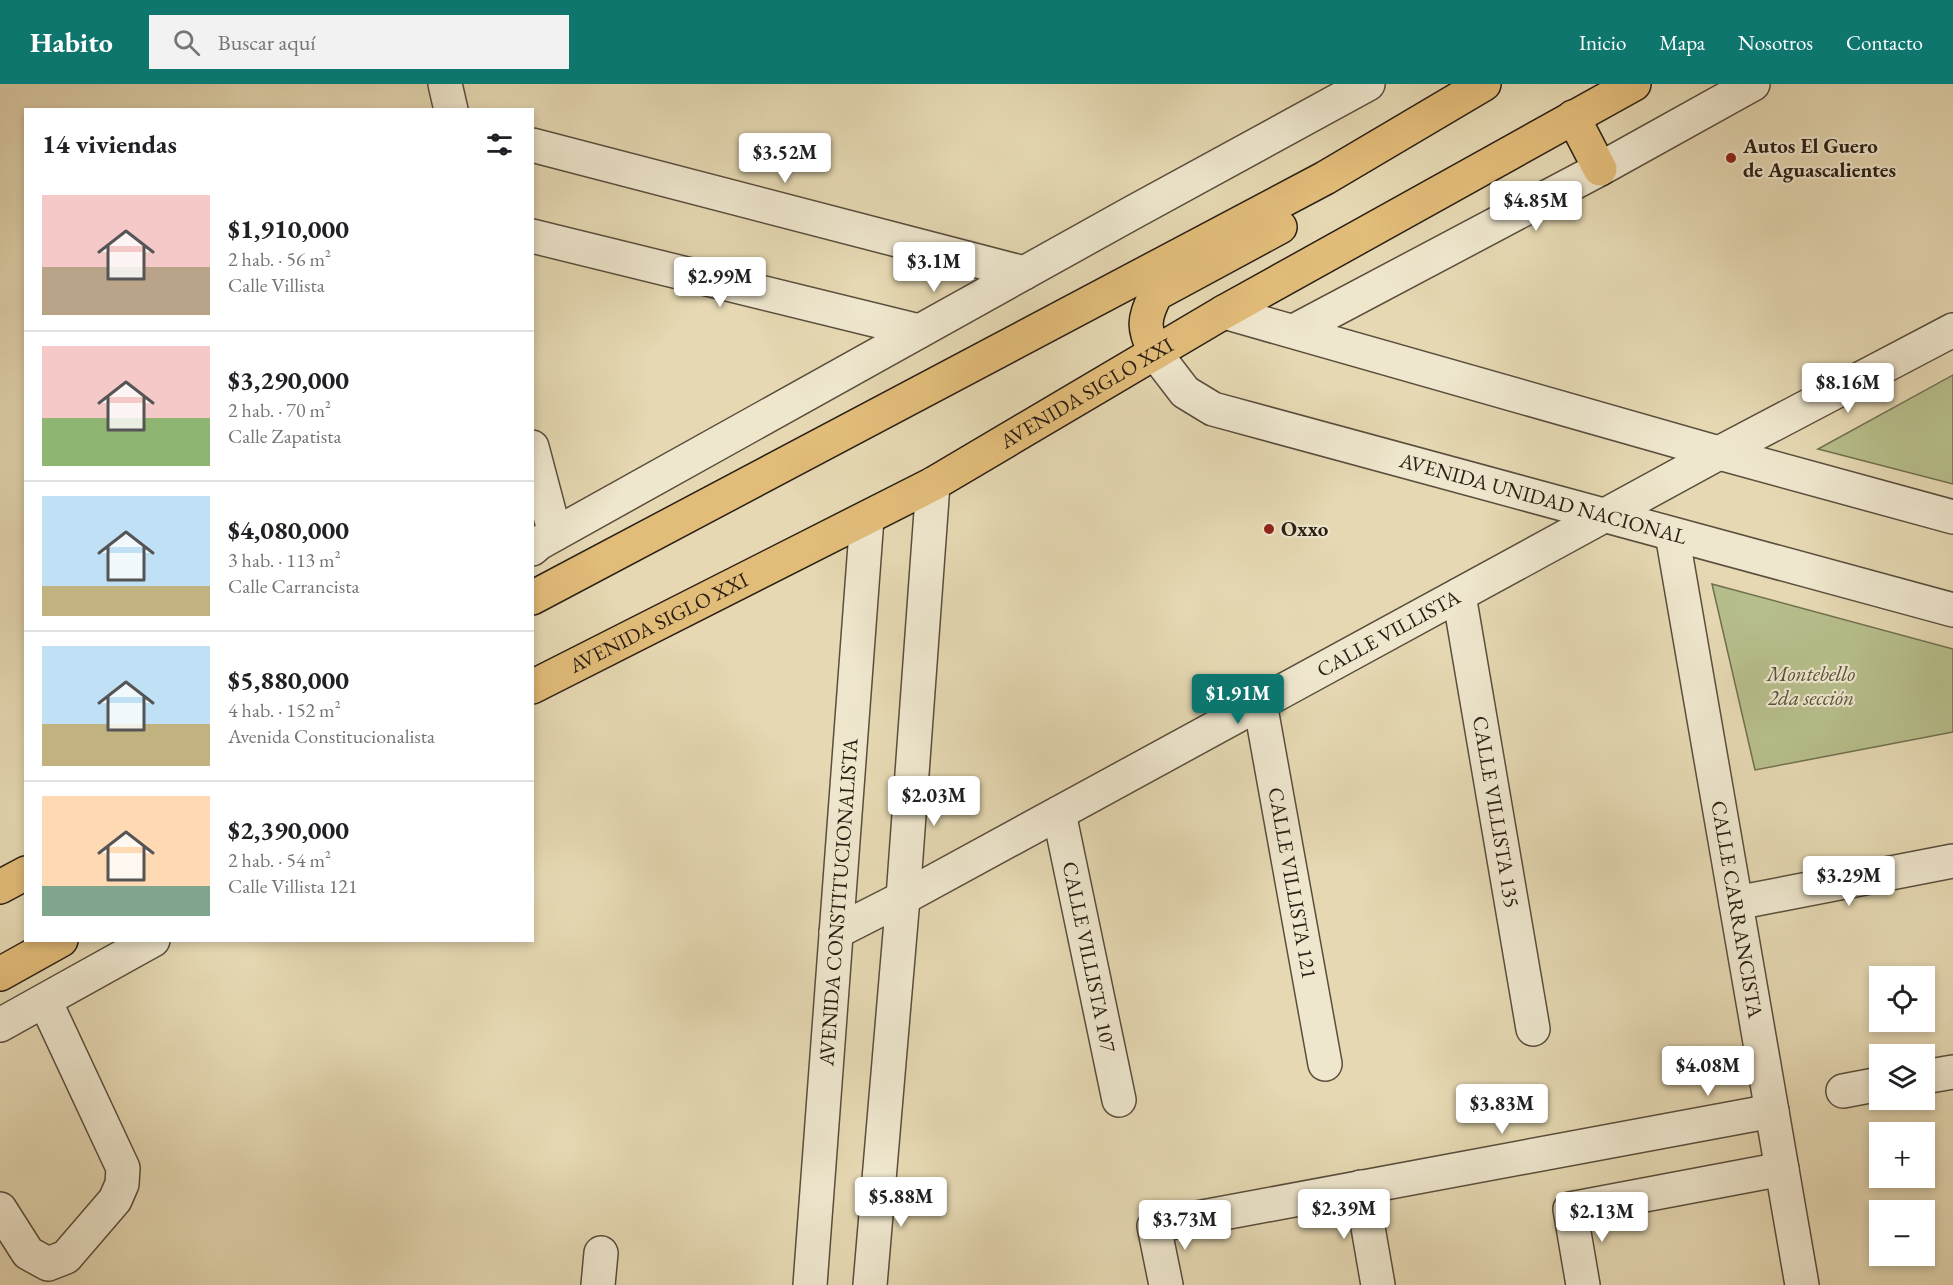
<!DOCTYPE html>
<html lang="es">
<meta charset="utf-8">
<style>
body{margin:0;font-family:"EB Garamond",serif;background:#f2f2f2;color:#202124;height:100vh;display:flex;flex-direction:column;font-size:22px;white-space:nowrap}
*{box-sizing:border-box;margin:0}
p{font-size:20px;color:#757577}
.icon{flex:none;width:33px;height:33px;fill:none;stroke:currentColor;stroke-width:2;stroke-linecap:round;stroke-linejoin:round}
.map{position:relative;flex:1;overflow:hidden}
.panel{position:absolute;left:24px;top:24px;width:510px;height:834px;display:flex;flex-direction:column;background:#fff;border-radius:0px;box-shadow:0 3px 9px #0003}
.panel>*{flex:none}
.tools{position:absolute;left:1869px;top:882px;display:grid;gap:12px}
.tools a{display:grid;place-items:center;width:66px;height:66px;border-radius:0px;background:#fff;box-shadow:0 3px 9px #0003;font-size:30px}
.price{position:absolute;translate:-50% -51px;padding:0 14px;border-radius:6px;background:#fff;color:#222;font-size:20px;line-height:39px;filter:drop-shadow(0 2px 3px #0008)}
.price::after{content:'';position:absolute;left:50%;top:36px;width:18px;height:14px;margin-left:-9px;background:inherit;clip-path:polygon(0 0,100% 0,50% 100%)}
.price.current{background:#0f766e;color:#fff}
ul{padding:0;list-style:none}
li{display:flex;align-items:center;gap:18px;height:150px;padding:0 18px}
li+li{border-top:2px solid #e0e0e0}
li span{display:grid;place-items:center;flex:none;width:168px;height:120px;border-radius:0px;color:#555}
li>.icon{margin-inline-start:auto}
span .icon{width:72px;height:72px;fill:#fffc;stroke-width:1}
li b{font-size:26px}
h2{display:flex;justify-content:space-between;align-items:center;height:72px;padding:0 18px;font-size:26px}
header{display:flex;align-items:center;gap:36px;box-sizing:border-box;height:84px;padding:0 30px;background:#0f766e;color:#fff}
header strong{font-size:28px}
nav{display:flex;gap:33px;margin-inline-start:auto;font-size:21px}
.search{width:420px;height:54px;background:#f2f2f2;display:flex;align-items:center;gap:15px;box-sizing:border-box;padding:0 21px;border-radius:0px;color:#757577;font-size:22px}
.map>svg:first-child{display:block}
.green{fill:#b6be8b;stroke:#706f50;stroke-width:1.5}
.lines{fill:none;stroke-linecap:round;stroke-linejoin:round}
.minor-casing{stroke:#5a4e3c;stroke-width:36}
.highway-casing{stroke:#2b2015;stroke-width:36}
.minor{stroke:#eee6cd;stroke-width:33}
.highway{stroke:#e2bc79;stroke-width:33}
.poi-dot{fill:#8f2418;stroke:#eee6cd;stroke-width:2}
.labels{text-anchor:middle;stroke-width:4.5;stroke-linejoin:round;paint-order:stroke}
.poi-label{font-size:21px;font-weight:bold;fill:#2b2015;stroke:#eee6cd;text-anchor:start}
.street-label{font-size:21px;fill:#2b2015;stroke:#eee6cd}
.park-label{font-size:21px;font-style:italic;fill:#554f38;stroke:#eee6cd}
</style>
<header>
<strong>Habito</strong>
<div class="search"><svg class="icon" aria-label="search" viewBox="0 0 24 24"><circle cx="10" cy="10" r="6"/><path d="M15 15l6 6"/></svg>Buscar aquí</div>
<nav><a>Inicio</a><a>Mapa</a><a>Nosotros</a><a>Contacto</a></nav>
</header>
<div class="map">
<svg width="1953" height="1201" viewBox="0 0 1953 1201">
<rect width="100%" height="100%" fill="#e5d8b2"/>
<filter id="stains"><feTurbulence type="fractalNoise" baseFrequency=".00333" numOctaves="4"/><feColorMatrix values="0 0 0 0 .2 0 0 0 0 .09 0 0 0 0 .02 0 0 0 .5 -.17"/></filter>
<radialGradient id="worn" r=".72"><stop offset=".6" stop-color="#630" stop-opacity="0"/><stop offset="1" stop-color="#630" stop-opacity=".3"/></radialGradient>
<path class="green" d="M1953 291V400L1818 365Z
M1712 500 1953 565V648L1755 686Z"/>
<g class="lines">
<g class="minor-casing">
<g id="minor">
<path d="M445 0 451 26"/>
<path d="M532 61 1024 189"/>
<path d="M532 152 919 247"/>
<path d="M1224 228 1719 369 1953 433"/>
<path d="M1294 247 1600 85 1753 0"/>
<path id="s1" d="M1155 269 1185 308 1213 325 1953 526"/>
<path d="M532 363 555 450"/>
<path id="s2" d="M1672 450 1802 1201"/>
<path d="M532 465 539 459 1130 130 1368 0"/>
<path id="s3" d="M1459 511 1533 945"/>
<path id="s4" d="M1260 619 1325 980"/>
<path id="s5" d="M1059 729 1119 1016"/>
<path d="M1736 819 1953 777"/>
<path id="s6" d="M836 848 903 814 1719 369 1953 246"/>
<path d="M0 941 153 856"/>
<path d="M1924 993 1953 988"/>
<path d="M1843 1007 1880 1000"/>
<path d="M1361 1103 1378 1201"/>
<path d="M0 1125 28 1169 48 1180 66 1173 115 1116 122 1100 123 1084 45 917"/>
<path d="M598 1201 601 1169"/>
<path id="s7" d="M810 1201 867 434"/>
<path d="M870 1201 903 814 933 400"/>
<path d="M1166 1201 1154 1142 1772 1027"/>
<path d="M1583 1201 1570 1125 1782 1085"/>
</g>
</g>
<g class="highway-casing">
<g id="highway">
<path d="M1573 33 1600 85"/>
<path d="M1155 269C1143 244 1143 235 1156 210L1280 143"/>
<path d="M532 514 1325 94 1484 0"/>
<path id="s8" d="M532 603 933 400 1224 228 1634 0"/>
<path d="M0 803 26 789"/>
<path d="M0 890 61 856"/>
</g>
</g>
<use href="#minor" class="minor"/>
<use href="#highway" class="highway"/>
</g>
<g class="poi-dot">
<circle cx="1731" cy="74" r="6"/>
<circle cx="1269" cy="445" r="6"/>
</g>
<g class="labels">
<g class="poi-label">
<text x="1743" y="69">Autos El Guero<tspan x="1743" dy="24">de Aguascalientes</tspan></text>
<text x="1281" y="452">Oxxo</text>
</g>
<g class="street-label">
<text dy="7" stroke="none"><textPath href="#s8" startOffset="628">AVENIDA SIGLO XXI</textPath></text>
<text dy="7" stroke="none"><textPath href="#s1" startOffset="424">AVENIDA UNIDAD NACIONAL</textPath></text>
<text dy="7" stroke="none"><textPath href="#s8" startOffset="142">AVENIDA SIGLO XXI</textPath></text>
<text dy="7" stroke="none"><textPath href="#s6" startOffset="628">CALLE VILLISTA</textPath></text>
<text dy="7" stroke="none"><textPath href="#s3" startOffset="220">CALLE VILLISTA 135</textPath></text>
<text dy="7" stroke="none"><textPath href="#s4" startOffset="183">CALLE VILLISTA 121</textPath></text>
<text dy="7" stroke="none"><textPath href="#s7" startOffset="384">AVENIDA CONSTITUCIONALISTA</textPath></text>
<text dy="7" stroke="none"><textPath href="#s2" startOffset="381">CALLE CARRANCISTA</textPath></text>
<text dy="7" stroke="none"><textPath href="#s5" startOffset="147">CALLE VILLISTA 107</textPath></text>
</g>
<g class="park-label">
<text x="1811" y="597">Montebello<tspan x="1811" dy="24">2da sección</tspan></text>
</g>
</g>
<rect width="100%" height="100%" filter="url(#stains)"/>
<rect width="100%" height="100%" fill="url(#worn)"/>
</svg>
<div class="tools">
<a><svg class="icon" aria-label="locate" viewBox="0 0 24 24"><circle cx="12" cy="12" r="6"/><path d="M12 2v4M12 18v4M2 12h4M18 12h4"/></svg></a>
<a><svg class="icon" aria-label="layers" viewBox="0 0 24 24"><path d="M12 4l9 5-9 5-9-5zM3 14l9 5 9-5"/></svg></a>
<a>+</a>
<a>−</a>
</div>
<b class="price" style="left:785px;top:100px">$3.52M</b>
<b class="price" style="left:1536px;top:148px">$4.85M</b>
<b class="price" style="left:934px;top:209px">$3.1M</b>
<b class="price" style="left:720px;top:224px">$2.99M</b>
<b class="price" style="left:1848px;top:330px">$8.16M</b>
<b class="price current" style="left:1238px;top:641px">$1.91M</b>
<b class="price" style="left:934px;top:743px">$2.03M</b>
<b class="price" style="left:1849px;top:823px">$3.29M</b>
<b class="price" style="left:1708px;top:1013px">$4.08M</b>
<b class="price" style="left:1502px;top:1051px">$3.83M</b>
<b class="price" style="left:901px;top:1144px">$5.88M</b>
<b class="price" style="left:1344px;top:1156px">$2.39M</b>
<b class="price" style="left:1602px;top:1159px">$2.13M</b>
<b class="price" style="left:1185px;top:1167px">$3.73M</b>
<section class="panel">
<h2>14 viviendas<svg class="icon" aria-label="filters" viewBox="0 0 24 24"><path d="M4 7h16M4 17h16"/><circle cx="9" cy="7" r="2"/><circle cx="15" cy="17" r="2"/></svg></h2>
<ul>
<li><span style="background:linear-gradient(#f6c9c9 60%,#b9a48a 0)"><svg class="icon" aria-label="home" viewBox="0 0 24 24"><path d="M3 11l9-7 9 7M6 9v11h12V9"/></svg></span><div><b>$1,910,000</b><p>2 hab. · 56 m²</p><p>Calle Villista</p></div></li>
<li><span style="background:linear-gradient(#f6c9c9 60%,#8fb573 0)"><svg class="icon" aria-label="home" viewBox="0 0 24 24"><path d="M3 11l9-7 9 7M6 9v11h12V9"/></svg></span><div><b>$3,290,000</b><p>2 hab. · 70 m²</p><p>Calle Zapatista</p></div></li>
<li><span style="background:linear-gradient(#bfe0f5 75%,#c2b280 0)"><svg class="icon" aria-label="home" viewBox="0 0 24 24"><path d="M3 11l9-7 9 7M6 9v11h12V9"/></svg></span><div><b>$4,080,000</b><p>3 hab. · 113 m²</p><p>Calle Carrancista</p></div></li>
<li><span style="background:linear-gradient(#bfe0f5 65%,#c2b280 0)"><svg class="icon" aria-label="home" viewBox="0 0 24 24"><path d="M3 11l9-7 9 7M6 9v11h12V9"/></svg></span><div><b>$5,880,000</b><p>4 hab. · 152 m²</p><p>Avenida Constitucionalista</p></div></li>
<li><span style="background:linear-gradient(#ffd9b3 75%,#7fa58c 0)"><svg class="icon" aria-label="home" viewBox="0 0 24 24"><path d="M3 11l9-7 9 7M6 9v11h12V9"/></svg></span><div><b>$2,390,000</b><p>2 hab. · 54 m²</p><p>Calle Villista 121</p></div></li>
</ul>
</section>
</div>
